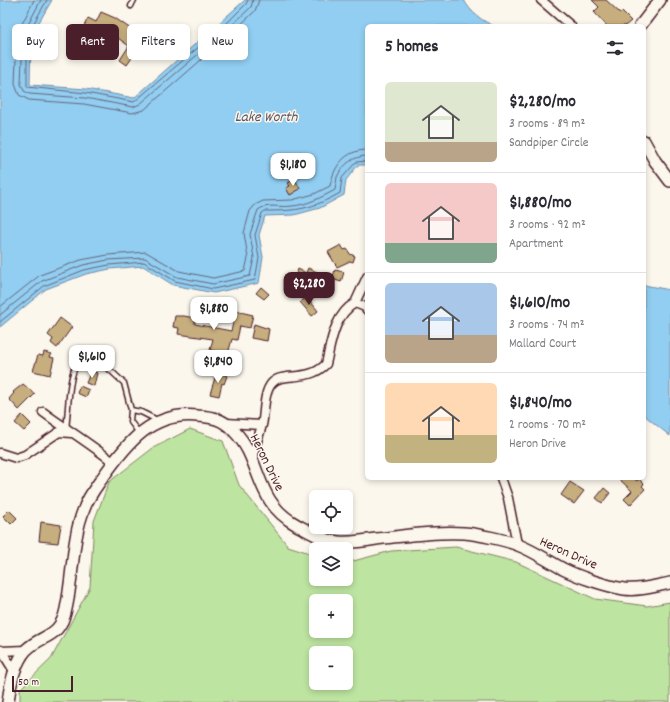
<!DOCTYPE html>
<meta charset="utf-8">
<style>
body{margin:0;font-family:Dekko,sans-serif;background:#f2f2f3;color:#2b2b33;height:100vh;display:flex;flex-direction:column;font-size:15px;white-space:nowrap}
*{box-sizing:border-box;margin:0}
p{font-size:13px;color:#7c7c81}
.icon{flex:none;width:22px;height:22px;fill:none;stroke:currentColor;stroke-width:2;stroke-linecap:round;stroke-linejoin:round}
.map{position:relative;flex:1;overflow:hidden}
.side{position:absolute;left:365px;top:24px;width:281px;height:456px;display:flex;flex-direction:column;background:#fff;border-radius:6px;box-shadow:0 2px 6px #0003}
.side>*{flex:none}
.top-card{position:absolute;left:12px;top:24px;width:293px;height:36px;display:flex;gap:8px}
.fabs{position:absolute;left:309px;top:490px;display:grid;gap:8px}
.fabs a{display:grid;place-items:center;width:44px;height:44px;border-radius:6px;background:#fff;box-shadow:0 2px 6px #0003;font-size:20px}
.scale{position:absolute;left:12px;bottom:10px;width:61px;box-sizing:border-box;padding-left:4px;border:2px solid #4a1f2b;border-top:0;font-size:11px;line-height:14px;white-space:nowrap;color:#4a1f2b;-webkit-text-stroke:3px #fbf7ec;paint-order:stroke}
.price{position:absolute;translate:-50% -34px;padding:0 9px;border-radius:8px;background:#fff;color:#222;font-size:13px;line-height:26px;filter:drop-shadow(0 1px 2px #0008)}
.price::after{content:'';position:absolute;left:50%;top:24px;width:12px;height:9px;margin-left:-6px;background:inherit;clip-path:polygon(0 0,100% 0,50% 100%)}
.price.on{background:#4a1f2b;color:#fff}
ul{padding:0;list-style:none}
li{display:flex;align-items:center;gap:12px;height:100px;padding:0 20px}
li+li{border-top:1px solid #e1e1e2}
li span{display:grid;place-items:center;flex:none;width:112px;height:80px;border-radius:6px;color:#555}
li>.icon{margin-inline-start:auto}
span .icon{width:48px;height:48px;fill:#fffc;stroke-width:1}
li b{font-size:17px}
h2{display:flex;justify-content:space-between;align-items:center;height:48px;padding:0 20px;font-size:17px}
.pill{padding:0 14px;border-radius:6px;background:#fff;box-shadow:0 2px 6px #0003;font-size:14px;line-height:36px}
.pill.on{background:#4a1f2b;color:#fff}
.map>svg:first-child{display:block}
.green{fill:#bde4a0;stroke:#848266;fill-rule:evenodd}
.water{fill:#91cef1;stroke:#7588a2}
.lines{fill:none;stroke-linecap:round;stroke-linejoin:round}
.shore{stroke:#66657a;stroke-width:1}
.building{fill:#c7ae7e;stroke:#4a1f2b}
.service-casing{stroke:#4a1f2b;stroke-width:7}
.minor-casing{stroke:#4a1f2b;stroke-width:11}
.tertiary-casing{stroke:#4a1f2b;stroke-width:14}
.service{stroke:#fbf7ec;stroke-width:4}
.minor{stroke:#fbf7ec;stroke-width:8}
.tertiary{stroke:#fbf7ec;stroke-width:11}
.labels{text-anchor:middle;stroke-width:3;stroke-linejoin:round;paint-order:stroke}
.street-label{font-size:14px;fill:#4a1f2b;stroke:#fbf7ec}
.water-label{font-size:15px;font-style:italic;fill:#5f5466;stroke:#fbf7ec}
</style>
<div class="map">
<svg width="670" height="702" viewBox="0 0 670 702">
<rect width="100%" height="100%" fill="#fbf7ec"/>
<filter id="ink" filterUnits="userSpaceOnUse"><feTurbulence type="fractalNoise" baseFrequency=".025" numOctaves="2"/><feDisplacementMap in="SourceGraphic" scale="8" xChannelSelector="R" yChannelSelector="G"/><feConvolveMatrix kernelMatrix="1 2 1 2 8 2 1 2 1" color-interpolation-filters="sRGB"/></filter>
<g filter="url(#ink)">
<path class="green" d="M190 429 223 441 239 485 288 546 316 555V579H346V563L391 551 456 547 516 562 595 599 647 606 670 602V702H20V689L51 659 90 587 94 521 109 482 153 448ZM316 601H346V631H316ZM316 653H346V683H316Z"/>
<path class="water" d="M0 0H52L31 36 30 85 86 89 134 98 245 0H464C470 12 483 22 495 26H367V165H358L346 180 344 195 320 208 294 215 265 216 259 235 263 257 259 283 214 293 173 285 143 266 110 269 86 274 46 289 0 327Z
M644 285 670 290V436L644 415Z"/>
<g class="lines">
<path class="shore" d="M34 0 17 34 15 84 19 95 29 100 84 104 132 113 144 110 234 31 255 11 259 0
M41 0 23 34 21 84 24 91 30 94 85 98 133 107 140 104 230 27 251 7 253 0
M47 0 27 35V87L86 93 134 102 227 23 246 4 248 0
M0 307 40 275 81 260 108 255 146 252 179 271 213 278 245 271 248 258 244 233 250 211 255 205 263 201 292 200 314 194 330 186C334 166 345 150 367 150
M0 315 42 281 83 265 108 260 145 258 177 277 213 284 250 276 254 258 250 234 258 210C267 203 281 208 292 206 307 205 322 197 335 190 336 186 336 181 337 177 343 164 354 156 367 156
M0 322 44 286 84 270 109 265 144 262 175 281 213 289 255 280 259 258 255 235 262 213 265 211C297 211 312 209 340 193L342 178 356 162 367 161"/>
</g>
<path class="building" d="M592 0H606L620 13 622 12 631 21 625 26H607L594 12 599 7Z
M101 12 115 18 138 34 131 43 139 48 127 65 120 60 129 46 104 28 101 34 84 26 88 18 96 22Z
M295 179 300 189 290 195 286 188 290 186 288 183Z
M341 245 344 250 347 249 350 254 355 256 353 262 350 261 337 267 328 252Z
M308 268 317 272 311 286 295 277 298 269 306 273Z
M335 270 344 272 341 282 332 279Z
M261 287 269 294 264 299 256 293Z
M307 297 318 311 312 316 300 302Z
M236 311 253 315 250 328 240 326 237 340 232 339 228 354 210 350 213 339 178 334 179 328 173 327 175 316H184L195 318V324L231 331Z
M60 318 72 327 57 348 51 343 53 339 48 335Z
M254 324 269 329 267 341 251 338Z
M44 352 52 354 50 357 54 358 50 375 33 371 38 355 43 356Z
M91 371 97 373 94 386 86 383Z
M217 371 227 376 224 384 222 383 219 396 210 394Z
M23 384 35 394 19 410 9 399 14 393 13 392Z
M80 386 89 390 86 397 77 393Z
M22 415 31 424 24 431 15 423Z
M618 478H633L637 481 639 479 644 484 642 486 645 489 630 505 624 499 632 491Z
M570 482 584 491 574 504 561 495Z
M604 488 610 493 602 503 596 498Z
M9 510 17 518 11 524 3 516Z
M41 522 61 525 58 543 39 541Z"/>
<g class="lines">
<g class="service-casing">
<path id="service" d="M131 6 134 0
M131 410 141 412 159 421
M66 429C69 409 67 365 85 353L110 370 124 383 131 410 130 421 139 433"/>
</g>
<g class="minor-casing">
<path id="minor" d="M541 0 571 26
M355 303 367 277
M43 412C66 429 91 444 113 462
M226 423 262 425
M0 453 16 458 25 455 59 432 71 433
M252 458C255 447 259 436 262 425 265 413 263 393 272 383 283 371 308 383 326 364 331 343 334 315 355 303L365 307 367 310
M501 478 508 498 517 544
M1 650 14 671
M0 651 26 650"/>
</g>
<g class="tertiary-casing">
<path id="tertiary" d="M640 26 660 0
M644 141 655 161 670 181
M8 702C10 685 14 664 26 650 42 634 60 639 66 609 73 578 72 537 84 509 88 497 96 487 103 477 127 443 152 411 198 416 213 417 223 419 234 431 263 460 253 501 297 525 310 532 325 541 339 542 352 543 364 541 376 539 405 536 435 531 464 533 477 534 506 540 518 545 534 551 548 561 563 569 579 577 606 586 624 589 640 591 655 586 670 583"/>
</g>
<use href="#service" class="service"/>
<use href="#minor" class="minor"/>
<use href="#tertiary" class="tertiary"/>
</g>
</g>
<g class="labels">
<g class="street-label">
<text transform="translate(268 462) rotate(64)" y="5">Heron Drive</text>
<text transform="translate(569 552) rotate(24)" y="5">Heron Drive</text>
</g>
<g class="water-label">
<text x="266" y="121">Lake Worth</text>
</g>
</g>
</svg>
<div class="fabs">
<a><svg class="icon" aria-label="locate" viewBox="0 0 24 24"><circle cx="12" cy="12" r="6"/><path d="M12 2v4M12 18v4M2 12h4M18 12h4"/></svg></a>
<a><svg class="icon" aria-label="layers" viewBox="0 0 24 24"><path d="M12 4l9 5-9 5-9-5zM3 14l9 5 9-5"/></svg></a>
<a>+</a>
<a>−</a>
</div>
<div class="scale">50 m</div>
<b class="price" style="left:293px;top:187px">$1,180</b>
<b class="price on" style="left:309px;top:306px">$2,280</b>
<b class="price" style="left:214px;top:331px">$1,880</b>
<b class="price" style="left:92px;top:379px">$1,610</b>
<b class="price" style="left:218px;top:384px">$1,840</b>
<div class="top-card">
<a class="pill">Buy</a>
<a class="pill on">Rent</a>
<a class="pill">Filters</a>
<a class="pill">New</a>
</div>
<section class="side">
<h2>5 homes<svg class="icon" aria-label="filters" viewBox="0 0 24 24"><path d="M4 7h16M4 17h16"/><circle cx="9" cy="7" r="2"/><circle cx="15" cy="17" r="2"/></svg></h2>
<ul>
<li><span style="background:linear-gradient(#dfe7d0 75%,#b9a48a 0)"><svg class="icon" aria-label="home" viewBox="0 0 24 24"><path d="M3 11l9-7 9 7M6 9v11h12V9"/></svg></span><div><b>$2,280/mo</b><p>3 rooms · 89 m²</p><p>Sandpiper Circle</p></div></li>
<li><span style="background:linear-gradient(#f6c9c9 75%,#7fa58c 0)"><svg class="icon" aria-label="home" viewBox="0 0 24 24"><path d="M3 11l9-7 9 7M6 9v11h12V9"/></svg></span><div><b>$1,880/mo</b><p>3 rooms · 92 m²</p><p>Apartment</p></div></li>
<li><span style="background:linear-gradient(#a9c7e8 65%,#b9a48a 0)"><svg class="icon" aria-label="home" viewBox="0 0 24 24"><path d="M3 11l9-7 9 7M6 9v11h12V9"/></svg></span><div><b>$1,610/mo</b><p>3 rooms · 74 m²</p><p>Mallard Court</p></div></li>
<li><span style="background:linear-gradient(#ffd9b3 65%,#c2b280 0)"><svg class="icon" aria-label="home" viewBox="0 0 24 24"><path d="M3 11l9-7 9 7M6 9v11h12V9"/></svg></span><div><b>$1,840/mo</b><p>2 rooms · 70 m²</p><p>Heron Drive</p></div></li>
</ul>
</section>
</div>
